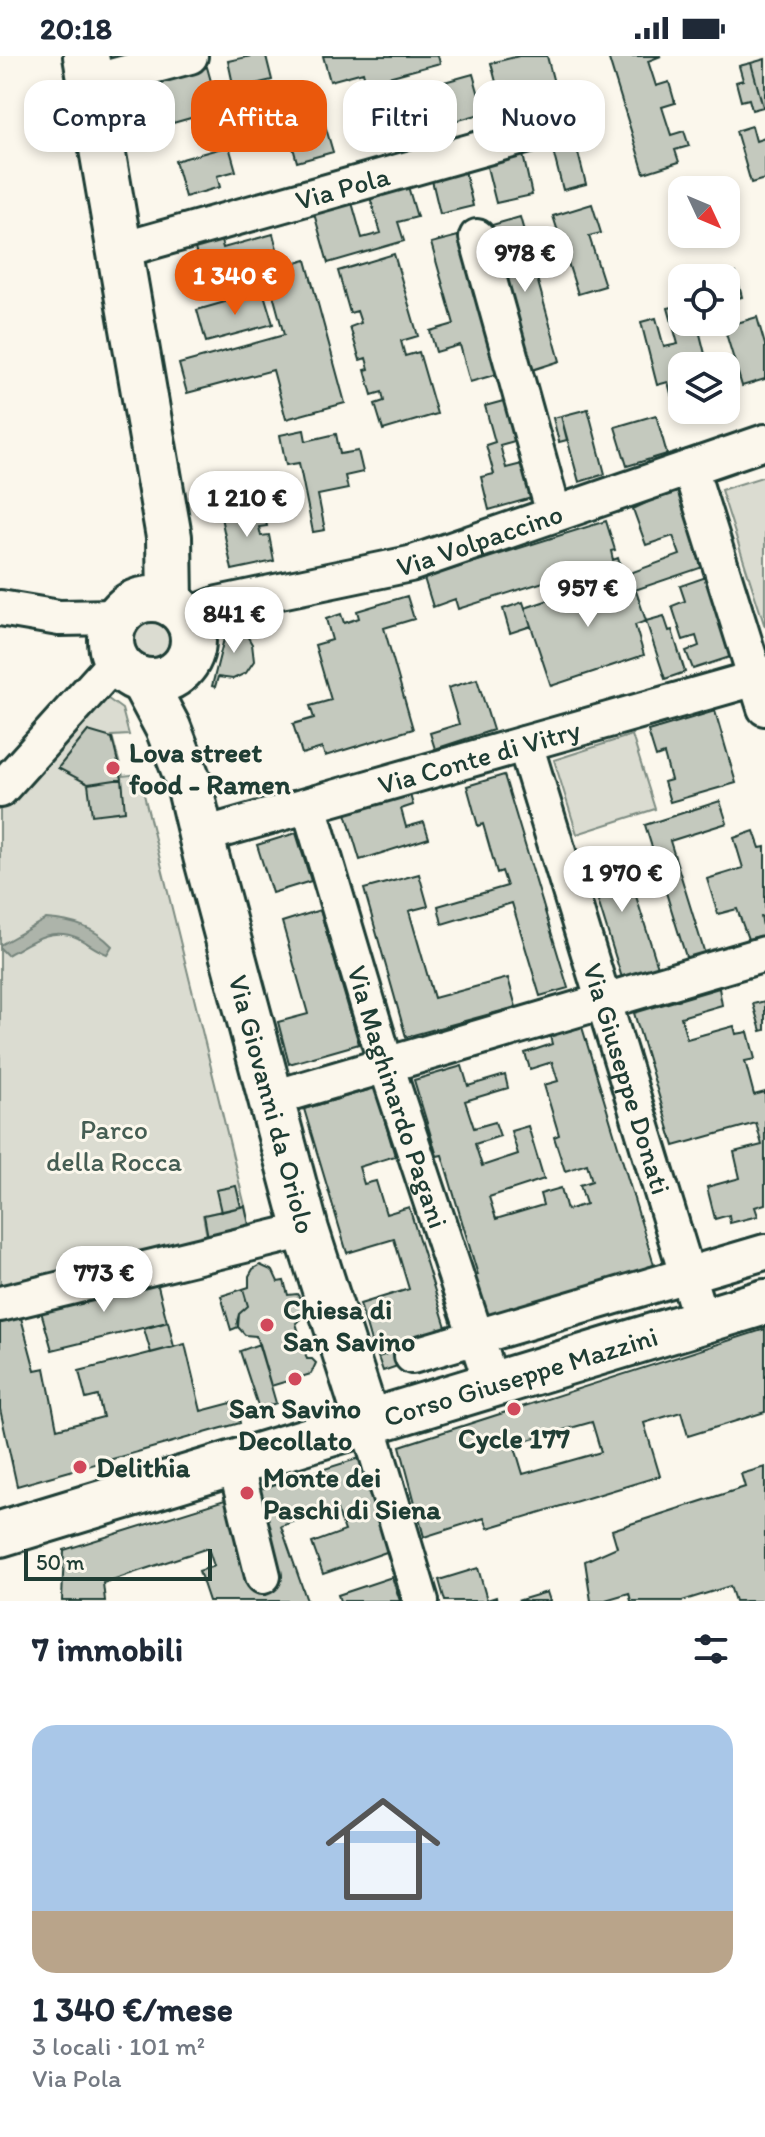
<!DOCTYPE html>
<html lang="it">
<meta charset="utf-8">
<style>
body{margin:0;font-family:Itim,sans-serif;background:#f6f6f7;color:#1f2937;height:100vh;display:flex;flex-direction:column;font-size:30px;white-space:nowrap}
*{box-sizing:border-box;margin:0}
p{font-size:26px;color:#747a83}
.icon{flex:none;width:44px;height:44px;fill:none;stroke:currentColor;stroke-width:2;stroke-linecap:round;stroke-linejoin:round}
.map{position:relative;height:1545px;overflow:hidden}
.panel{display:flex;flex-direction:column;background:#fff;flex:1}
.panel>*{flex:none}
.top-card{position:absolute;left:24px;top:24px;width:718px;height:72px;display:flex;gap:16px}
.needle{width:52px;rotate:134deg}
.tools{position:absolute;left:668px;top:120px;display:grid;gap:16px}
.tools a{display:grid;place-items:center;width:72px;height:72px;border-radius:16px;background:#fff;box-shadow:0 4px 12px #0003;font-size:40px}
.scale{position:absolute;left:24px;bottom:20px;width:188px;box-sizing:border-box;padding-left:8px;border:4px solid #1f3d34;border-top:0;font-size:22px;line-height:28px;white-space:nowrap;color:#1f3d34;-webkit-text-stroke:6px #fbf7ec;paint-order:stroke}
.price{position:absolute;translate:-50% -68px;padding:0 18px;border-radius:28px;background:#fff;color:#222;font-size:26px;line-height:52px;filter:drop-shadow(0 2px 4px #0008)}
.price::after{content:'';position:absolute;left:50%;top:48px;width:24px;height:18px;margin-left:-12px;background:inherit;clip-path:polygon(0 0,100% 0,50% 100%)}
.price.selected{background:#ea580c;color:#fff}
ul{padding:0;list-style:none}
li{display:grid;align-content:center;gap:16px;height:424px;padding:0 32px}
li+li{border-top:2px solid #e0e1e3}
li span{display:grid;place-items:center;height:248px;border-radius:24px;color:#555}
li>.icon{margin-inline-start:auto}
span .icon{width:144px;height:144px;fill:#fffc;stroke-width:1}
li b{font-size:34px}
h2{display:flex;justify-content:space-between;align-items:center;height:96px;padding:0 32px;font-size:34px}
.tag{padding:0 28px;border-radius:24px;background:#fff;box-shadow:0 4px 12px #0003;font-size:28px;line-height:72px}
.tag.selected{background:#ea580c;color:#fff}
.status{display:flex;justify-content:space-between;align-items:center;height:56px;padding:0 40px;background:#fff;direction:ltr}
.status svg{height:22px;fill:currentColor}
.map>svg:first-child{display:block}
.green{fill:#dbdcd1;stroke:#7d8c82;stroke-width:2}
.water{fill:#adb4aa;stroke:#74847b;stroke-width:2}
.building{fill:#c4c9be;stroke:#1f3d34;stroke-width:2;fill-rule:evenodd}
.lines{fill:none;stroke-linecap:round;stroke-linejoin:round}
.minor-casing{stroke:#1f3d34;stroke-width:40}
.major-casing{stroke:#1f3d34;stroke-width:50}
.minor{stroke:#fbf7ec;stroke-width:34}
.major{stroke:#fbf7ec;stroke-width:44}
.poi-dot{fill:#d1495b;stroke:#fbf7ec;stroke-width:3}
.labels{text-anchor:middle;stroke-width:6;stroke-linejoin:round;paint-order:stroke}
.street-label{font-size:28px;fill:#1f3d34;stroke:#fbf7ec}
.poi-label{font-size:28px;font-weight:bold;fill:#1f3d34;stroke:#fbf7ec;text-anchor:start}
.park-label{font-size:28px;fill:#455d53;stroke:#fbf7ec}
</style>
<div class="status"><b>20:18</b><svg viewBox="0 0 49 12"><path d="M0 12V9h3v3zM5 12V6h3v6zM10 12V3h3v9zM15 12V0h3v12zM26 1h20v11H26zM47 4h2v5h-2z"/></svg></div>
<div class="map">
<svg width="765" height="1545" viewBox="0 0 765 1545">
<rect width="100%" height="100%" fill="#fbf7ec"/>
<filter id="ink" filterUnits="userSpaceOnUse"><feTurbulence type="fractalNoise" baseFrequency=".0125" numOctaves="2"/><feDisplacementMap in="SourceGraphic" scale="16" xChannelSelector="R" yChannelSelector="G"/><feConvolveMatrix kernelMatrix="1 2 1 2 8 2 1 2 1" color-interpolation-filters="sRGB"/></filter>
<g filter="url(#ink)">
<path class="green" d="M765 420V571L721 434Z
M133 584a18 18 0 1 1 36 0a18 18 0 1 1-36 0Z
M100 637 122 653 129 679 112 680 123 720 139 718 245 1150 203 1159 208 1186 0 1235V746Z
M632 679 655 753 577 778 554 704Z"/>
<path class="water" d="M46 863C73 865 94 871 112 890L107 898C96 894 88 887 78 882 50 870 31 886 7 899L0 892V889Z"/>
<path class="building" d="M251 0H266L272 24 234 33 228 5Z
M323 0H438L440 7 366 27 363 16 330 25Z
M519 0H547L557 39 503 53 491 7Z
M608 0H661L648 5 656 30 669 26 675 47 662 51 671 79 684 75 689 90 675 94 679 106 644 117Z
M765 3V51H763L751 7Z
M751 7 763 51 752 54 749 43 741 45 736 26 743 24 739 10Z
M207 11 219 54 173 67 161 24Z
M473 18 484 57 441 69 430 30Z
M412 25 424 72 383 83 370 36Z
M320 52 333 96 297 106 285 62Z
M752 70 756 85 765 82V123L751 127 736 75Z
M575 85 586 128 563 134 552 91Z
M229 90 236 115 217 120 220 131 185 141 175 105Z
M522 94 532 139 496 147 485 103Z
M464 112 473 150 440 158 431 120Z
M407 127 417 161 398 166 404 185 328 207 313 154 351 143 362 182 381 177 369 138Z
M592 148 601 177 589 180 605 230 578 238 553 160Z
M520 161 560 305 529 315 489 170Z
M219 178 223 192 273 178 282 211 306 204 345 347 286 363 273 314 187 337 179 308 284 279 265 209 235 218 240 235 216 241 210 221 203 223 193 185Z
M462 179 501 317 470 326 460 289 436 296 430 275 454 268 431 187Z
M394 198 418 280 401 285 405 300 419 296 437 358 383 374 375 348 384 345 382 336 372 339 365 314 369 313 366 302 360 304 350 271 361 267 357 255 350 257 338 215Z
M548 199 554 219 538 223 532 203Z
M736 217 742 241 726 245V222H714Z
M263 235 273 268 206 286 197 254Z
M682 249V266H697L708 310H682V343L673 345 668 326 657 329 641 266 656 262 664 291 678 288 668 252Z
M757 261 765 289V323L742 330 724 271Z
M507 344 518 384 500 389 506 412 526 407 535 441 489 454 481 421 494 418 486 389 495 386 485 350Z
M588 353 605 418 579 426 561 360Z
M656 359 667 398 627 410 615 371Z
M561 360 567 384 559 386 553 362Z
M304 374 306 385 336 378 340 398 358 395 363 416 345 420 348 433 318 439 325 474 313 476 299 407 286 409 280 379Z
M678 432 706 510 635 534 630 517 680 499 673 480 646 489 633 453Z
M263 452 267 470 259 471 261 480 269 479 274 505 232 514 221 461Z
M606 465 615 494 611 495 613 504 618 502 623 518 559 540 553 523 458 553 455 543 433 551 424 522Z
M630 517 646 565 635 569 644 599 551 630 525 552Z
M709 520 736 599 693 613 686 595 699 590 696 580 683 584 672 550 685 545 680 530Z
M407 540 414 563 384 572 413 673 325 700 322 692 302 698 293 668 314 662 310 650 331 644 315 589 332 584 326 563 341 558 344 567 359 562 357 555Z
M523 546 531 570 510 577 503 553Z
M664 560 669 575 672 574 685 616 665 623 646 565Z
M229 563 233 564 230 573 246 578 252 588 254 605 246 617 233 623 218 621 215 631 212 630Z
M477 623 493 674 435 693 430 677 459 668 448 632Z
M715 655 736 727 670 746 664 726 671 724 664 698 656 701 648 675Z
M88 675 112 682 122 723 88 728 58 712Z
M504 719 568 932 540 940 512 847 442 868 438 850 507 830 502 815 497 817 483 768 478 770 467 730Z
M122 723 125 755 92 759 88 728Z
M409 735 413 749 401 753 406 771 424 766 429 782 360 804 345 754Z
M720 745 727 767 670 785 705 898 687 904 645 769Z
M754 775 760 792 765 791V860L761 861 765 879 748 883 737 853 718 858 707 823 743 812 734 782Z
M296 777 311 825 272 837 257 789Z
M622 795 658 911 622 922 586 806Z
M419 818 428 850 409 855 434 942 508 922 516 951 406 981 364 833Z
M320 854 359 988 289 1008 278 966 308 958 282 866Z
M719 932 722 949 681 961 687 983 734 970 736 978 748 976 755 1003 745 1005 754 1039 765 1036V1148L755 1151 758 1160 730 1167 729 1159 715 1163 707 1131 740 1122 734 1096 762 1089 756 1067 674 1090 634 957Z
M765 945V974L761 975 753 948Z
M582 971 654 1209 487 1265 473 1220 478 1219 442 1099 437 1100 414 1024 462 1010 468 1030 505 1019 508 1032 465 1045 474 1072 495 1066 500 1080 475 1088 482 1110 518 1098 511 1075 528 1070 544 1123 489 1141 496 1163 543 1149 540 1138 561 1132 567 1154 586 1148 580 1129 592 1125 587 1108 565 1115 554 1081 559 1079 544 1029 558 1025 552 1006 530 1013 525 997 552 988 550 980Z
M375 1032 395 1100 359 1111 364 1128 376 1125 386 1158 409 1151 446 1271 373 1293 360 1248 409 1233 394 1183 347 1197 304 1053Z
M236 1130 241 1151 221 1156 216 1134Z
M245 1150 251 1178 209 1187 204 1159Z
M260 1209 273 1215 278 1226 284 1225 288 1239 297 1238 306 1249 305 1260 296 1267 307 1303H312L316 1307 311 1318 271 1330 256 1280 245 1279 238 1271 237 1266 239 1258 248 1250 243 1233 249 1231V1220L253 1213Z
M156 1222 167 1266 52 1294 40 1252Z
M243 1233 248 1250 239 1258 238 1271 231 1274 221 1240Z
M20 1258 35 1314 45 1312 57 1373 103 1361 98 1340 86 1343 79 1315 185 1288 201 1355 235 1346 240 1367 17 1430 0 1353V1264Z
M168 1266 174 1291 151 1297 144 1273Z
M765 1273V1356L688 1380 681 1356 644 1367 660 1420 488 1472 484 1462 424 1481 400 1390ZM592 1366 601 1396 523 1418 514 1388Z
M259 1288 276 1347 259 1353 240 1295Z
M402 1293 406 1307 383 1315 378 1301Z
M363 1401 392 1494 323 1518 312 1487 345 1475 336 1451 281 1470 307 1545H209L199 1515 214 1510 208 1492 103 1527 105 1545H62L64 1494Z
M765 1411V1545H735L730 1530 682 1545H631L629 1537 602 1545H591L585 1505 617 1491 612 1474 745 1431 741 1418Z
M478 1512 487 1544 496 1541 497 1545H445L439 1524Z
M392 1521 400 1545H340L338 1539Z
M547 1536 550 1545H517Z"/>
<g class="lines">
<g class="minor-casing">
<g id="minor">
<path d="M92 26 190 0"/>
<path d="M477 181 554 458"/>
<path id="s1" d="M121 194 565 69"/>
<path d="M690 412 765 652"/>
<path d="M0 552 59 562 117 561"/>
<path id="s2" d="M186 561 218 548 410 508 765 386"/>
<path id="s3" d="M525 688 701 1264"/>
<path d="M0 734 116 605"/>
<path id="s4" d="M309 750 386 1009 492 1329"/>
<path id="s5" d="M200 780 756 622"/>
<path d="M270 1043 765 898"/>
<path d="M0 1248 306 1174"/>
<path d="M412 1300 765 1196"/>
<path d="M368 1368 421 1545"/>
<path d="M235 1407 263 1520"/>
</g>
</g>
<g class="major-casing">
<g id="major">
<path d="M86 0 169 481 170 547"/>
<circle cx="152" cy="584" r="41"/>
<path id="s6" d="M143 625 168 672 188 724 206 800 306 1174 368 1368"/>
<path id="s7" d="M0 1478 765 1246"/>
</g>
</g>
<use href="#minor" class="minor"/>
<use href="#major" class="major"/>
</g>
</g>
<g class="poi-dot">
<circle cx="113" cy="712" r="8"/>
<circle cx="267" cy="1269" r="8"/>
<circle cx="295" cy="1323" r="8"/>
<circle cx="514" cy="1353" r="8"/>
<circle cx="80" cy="1411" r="8"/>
<circle cx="247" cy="1437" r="8"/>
</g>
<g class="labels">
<g class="street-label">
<text dy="10" stroke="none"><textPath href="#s1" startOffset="230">Via Pola</textPath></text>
<text dy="10" stroke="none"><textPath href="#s2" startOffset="304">Via Volpaccino</textPath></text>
<text dy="10" stroke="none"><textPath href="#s5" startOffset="290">Via Conte di Vitry</textPath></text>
<text dy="10" stroke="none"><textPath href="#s3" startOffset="350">Via Giuseppe Donati</textPath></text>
<text dy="10" stroke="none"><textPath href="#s4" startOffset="304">Via Maghinardo Pagani</textPath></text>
<text dy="10" stroke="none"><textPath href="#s6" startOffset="444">Via Giovanni da Oriolo</textPath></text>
<text dy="10" stroke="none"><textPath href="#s7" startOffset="544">Corso Giuseppe Mazzini</textPath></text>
</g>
<g class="poi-label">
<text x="129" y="706">Lova street<tspan x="129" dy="32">food - Ramen</tspan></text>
<text x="283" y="1263">Chiesa di<tspan x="283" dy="32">San Savino</tspan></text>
<text x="295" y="1362" text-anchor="middle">San Savino<tspan x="295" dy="32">Decollato</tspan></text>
<text x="514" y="1392" text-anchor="middle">Cycle 177</text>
<text x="96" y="1421">Delithia</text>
<text x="263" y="1431">Monte dei<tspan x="263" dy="32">Paschi di Siena</tspan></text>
</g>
<g class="park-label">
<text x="114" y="1083">Parco<tspan x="114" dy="32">della Rocca</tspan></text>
</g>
</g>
</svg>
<div class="tools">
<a><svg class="needle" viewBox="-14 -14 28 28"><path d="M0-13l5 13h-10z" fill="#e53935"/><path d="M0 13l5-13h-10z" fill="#747a83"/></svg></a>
<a><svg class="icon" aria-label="locate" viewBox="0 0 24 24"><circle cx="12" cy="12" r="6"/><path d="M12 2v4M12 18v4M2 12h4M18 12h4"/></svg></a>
<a><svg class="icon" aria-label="layers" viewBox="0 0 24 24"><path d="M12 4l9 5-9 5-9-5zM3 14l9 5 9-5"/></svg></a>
</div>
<div class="scale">50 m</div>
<b class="price" style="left:525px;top:238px">978 €</b>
<b class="price selected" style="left:235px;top:261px">1 340 €</b>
<b class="price" style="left:247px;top:483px">1 210 €</b>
<b class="price" style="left:588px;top:573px">957 €</b>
<b class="price" style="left:234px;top:599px">841 €</b>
<b class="price" style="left:622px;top:858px">1 970 €</b>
<b class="price" style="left:104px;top:1258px">773 €</b>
<div class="top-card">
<a class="tag">Compra</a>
<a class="tag selected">Affitta</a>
<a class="tag">Filtri</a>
<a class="tag">Nuovo</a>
</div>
</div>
<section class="panel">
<h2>7 immobili<svg class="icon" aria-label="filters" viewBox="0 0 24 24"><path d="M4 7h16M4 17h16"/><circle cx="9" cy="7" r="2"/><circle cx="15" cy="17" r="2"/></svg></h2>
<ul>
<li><span style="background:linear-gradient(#a9c7e8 75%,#b9a48a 0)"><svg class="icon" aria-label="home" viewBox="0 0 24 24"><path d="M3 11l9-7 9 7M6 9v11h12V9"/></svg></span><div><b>1 340 €/mese</b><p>3 locali · 101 m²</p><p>Via Pola</p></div></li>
</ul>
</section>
